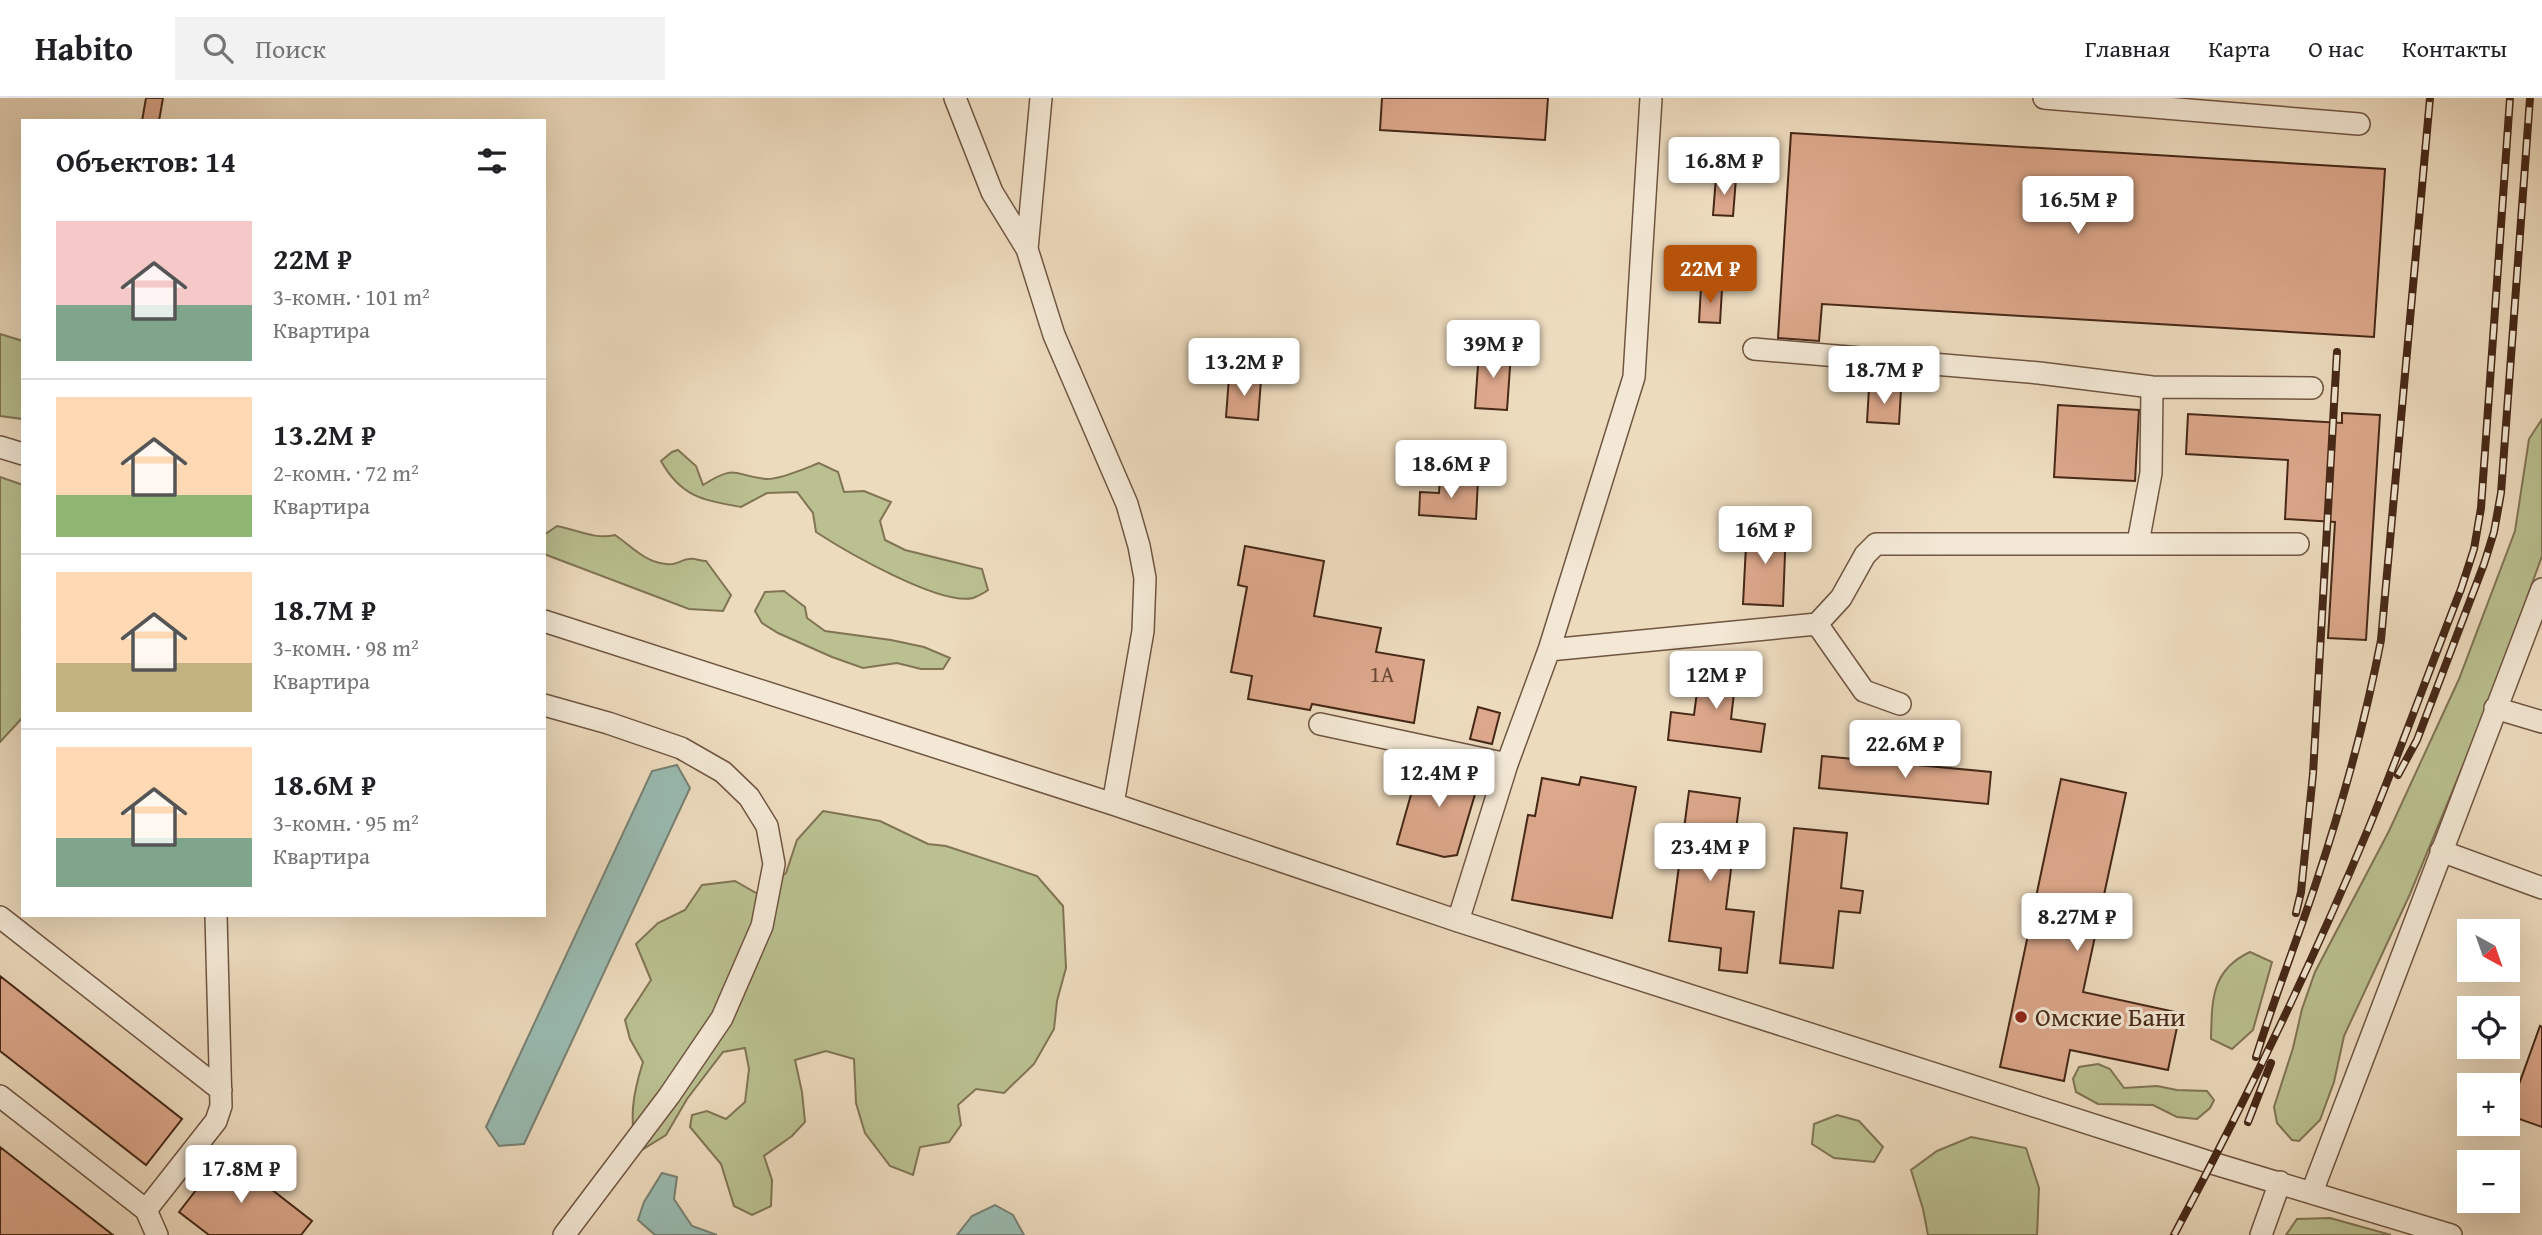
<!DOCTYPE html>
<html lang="ru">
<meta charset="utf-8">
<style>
body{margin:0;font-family:"Gentium Book Plus",serif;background:#f2f2f2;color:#202124;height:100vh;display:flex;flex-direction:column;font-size:26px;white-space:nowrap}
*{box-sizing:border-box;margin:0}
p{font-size:23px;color:#757577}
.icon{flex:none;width:38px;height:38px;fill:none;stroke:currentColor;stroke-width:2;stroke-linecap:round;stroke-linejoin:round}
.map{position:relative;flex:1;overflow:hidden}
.side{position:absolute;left:21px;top:21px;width:525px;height:798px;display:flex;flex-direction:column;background:#fff;border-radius:0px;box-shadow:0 7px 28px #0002}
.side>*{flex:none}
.needle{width:46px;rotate:140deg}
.controls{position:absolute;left:2457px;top:821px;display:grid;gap:14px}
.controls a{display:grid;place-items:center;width:63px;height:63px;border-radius:0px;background:#fff;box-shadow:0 7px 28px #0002;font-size:35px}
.price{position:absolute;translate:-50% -60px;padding:0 16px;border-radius:7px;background:#fff;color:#222;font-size:23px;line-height:46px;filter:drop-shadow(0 2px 4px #0008)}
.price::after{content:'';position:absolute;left:50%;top:42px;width:21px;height:16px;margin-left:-10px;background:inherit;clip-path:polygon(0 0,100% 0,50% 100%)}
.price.current{background:#b45309;color:#fff}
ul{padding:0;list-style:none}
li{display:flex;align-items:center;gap:21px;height:175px;padding:0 35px}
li+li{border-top:2px solid #e0e0e0}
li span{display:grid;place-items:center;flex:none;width:196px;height:140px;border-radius:0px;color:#555}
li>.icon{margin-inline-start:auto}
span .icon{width:84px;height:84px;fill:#fffc;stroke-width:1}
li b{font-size:30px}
h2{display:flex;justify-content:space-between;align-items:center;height:84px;padding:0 35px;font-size:30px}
header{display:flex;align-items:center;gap:42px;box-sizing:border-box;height:98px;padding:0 35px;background:#fff;border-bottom:2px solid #e0e0e0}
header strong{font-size:33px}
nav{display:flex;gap:38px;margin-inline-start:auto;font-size:24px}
.search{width:490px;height:63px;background:#f2f2f2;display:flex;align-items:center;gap:18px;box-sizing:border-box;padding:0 24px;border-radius:0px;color:#757577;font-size:26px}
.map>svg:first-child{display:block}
.green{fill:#bac090;stroke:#807454;stroke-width:2}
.water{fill:#99bbb1;stroke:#788073;stroke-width:2}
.building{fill:#dca78b;stroke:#462817;stroke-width:2}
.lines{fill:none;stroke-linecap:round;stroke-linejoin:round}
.minor-casing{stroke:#705541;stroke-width:24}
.minor{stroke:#f3e8d5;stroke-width:21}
.rail-casing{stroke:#462817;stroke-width:8}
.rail{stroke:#f3e8d5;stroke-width:5;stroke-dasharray:16;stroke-linecap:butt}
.poi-dot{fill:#8f2418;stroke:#f3e8d5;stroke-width:2.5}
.labels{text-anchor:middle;stroke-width:6;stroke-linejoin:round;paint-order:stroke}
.number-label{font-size:23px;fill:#6c4834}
.poi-label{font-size:26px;fill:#462817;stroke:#f3e8d5;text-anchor:start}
</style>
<header>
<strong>Habito</strong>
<div class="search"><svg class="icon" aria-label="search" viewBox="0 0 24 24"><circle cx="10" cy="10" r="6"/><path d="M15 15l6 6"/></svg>Поиск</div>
<nav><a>Главная</a><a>Карта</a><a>О нас</a><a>Контакты</a></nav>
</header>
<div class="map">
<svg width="2542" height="1137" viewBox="0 0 2542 1137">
<rect width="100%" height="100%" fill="#eddbbe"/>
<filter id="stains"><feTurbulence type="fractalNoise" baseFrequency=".00286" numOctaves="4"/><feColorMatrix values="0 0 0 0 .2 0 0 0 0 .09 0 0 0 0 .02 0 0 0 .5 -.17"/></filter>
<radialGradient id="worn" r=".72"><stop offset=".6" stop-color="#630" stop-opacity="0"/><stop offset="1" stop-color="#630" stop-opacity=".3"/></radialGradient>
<path class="green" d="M0 236 23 243V321L0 318Z
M2542 321V458L2488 607 2410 796 2344 938 2334 984 2320 1022 2299 1043 2292 1042 2277 1025 2274 1009 2293 950 2302 911 2315 874 2389 733 2459 581 2515 433 2529 341Z
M678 352 696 368 703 387C738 365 733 378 766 381 779 382 806 370 819 365L838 374 844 394 864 393 891 404 880 423 885 442 905 452 982 471 988 492C984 495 978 498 973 500 940 508 845 453 816 434L813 415 797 394 767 395 741 409C703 402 681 399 661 363L672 354Z
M0 379 23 387V619L0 644Z
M557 428C577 432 596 442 615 437 634 450 648 468 673 466 679 465 684 461 689 461 694 460 701 463 706 463L731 497 723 513 689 511 544 456V437Z
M784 493 805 509 807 520 825 533 891 542 924 549 950 560 943 571H921L897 565 863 570 832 559 778 535 762 525 755 513 765 494Z
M823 713 880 723 928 746 946 748 1037 778 1063 808 1066 870 1057 903 1054 931 1034 966 1004 995 976 991 958 1007 961 1027 949 1044 920 1049 913 1077 890 1068 865 1035 856 1005 854 961 826 953 795 962 802 994 805 1024 792 1038 764 1058 772 1082 771 1108 752 1117 734 1108 721 1066 690 1029 692 1017 707 1013 726 1021 745 1004 749 971 745 950 723 954 687 1001 666 1037 635 1056C631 1017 631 1002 643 964L630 941 625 922 651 882 636 846 658 825 685 812 702 787 735 783 758 796 786 775 797 742Z
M2250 854 2272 864 2253 932 2232 951 2211 941C2212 902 2211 872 2250 854Z
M2098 966 2110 971 2124 990 2157 988 2177 992 2207 993 2214 1002 2210 1010 2197 1021 2177 1019 2153 1007 2098 1006 2076 994 2073 981 2079 969Z
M1837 1017 1859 1023 1883 1049 1874 1064 1834 1060 1812 1046 1814 1026Z
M1971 1039 2026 1050 2039 1090 2037 1137H1928L1923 1111 1911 1072 1937 1053Z
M2330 1120 2391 1137H2286L2297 1121Z"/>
<path class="water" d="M677 667 690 690 524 1046 499 1048 486 1029 652 673Z
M662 1075 677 1079 674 1101 692 1128 717 1137H655L638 1122 644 1104Z
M995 1107 1013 1117 1024 1137H957L972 1118Z"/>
<path class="building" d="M146 0H163L159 23H142Z
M1382 0H1548L1545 42 1380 32Z
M1791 35 2385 71 2374 239 1822 206 1819 243 1778 240Z
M1716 79 1736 80 1733 118 1713 117Z
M1701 189 1722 191 1720 225 1699 224Z
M1479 253 1511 255 1507 312 1475 310Z
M1229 279 1261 282 1258 322 1226 319Z
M1869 290 1901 292 1899 326 1867 324Z
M2058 307 2139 312 2135 383 2054 379Z
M2342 315 2380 317 2366 542 2328 540 2335 424 2285 421 2288 362 2186 356 2188 316 2342 325Z
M1440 380 1478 382 1476 421 1419 417 1420 394 1439 395Z
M1747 428 1786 430 1783 508 1743 506Z
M1245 448 1324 463 1314 518 1381 530 1376 554 1424 562 1414 625 1312 606 1310 612 1248 601 1252 578 1231 574 1247 489 1238 487Z
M1702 555 1738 560 1731 621 1765 626 1761 654 1668 642 1671 614 1694 617Z
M1478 609 1500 615 1492 646 1470 641Z
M1822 658 1991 674 1988 706 1819 690Z
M1421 661 1481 676 1457 757 1444 759 1397 746Z
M1581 679 1636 689 1612 820 1512 802 1528 717 1535 718 1542 680 1579 687Z
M2061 681 2126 695 2083 894 2180 915 2168 972 2070 952 2064 983 2000 969Z
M1689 693 1740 700 1726 811 1754 814 1747 875 1719 872 1721 850 1669 843Z
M1794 730 1847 735 1841 790 1863 793 1860 815 1839 813 1833 870 1780 865Z
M0 878 182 1021 146 1067 0 953Z
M2540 928 2542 929V1029L2508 1017Z
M0 1049 113 1137H0Z
M225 1055 312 1123 301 1137H209L179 1114Z"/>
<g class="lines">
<g class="minor-casing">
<path id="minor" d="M955 0 992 94 1027 151
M1041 0 1027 151 1054 237 1127 406 1139 448 1145 480 1143 533 1113 706
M2044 0 2359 26
M1754 251 2039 275 2152 289 2312 290
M0 349 23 356
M2138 445 2151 375 2152 289
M544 523 1113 706 1458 823 2212 1065 2451 1137
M1817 526 1864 593 1900 606
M1549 552 1817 526 1841 500 1865 457 1876 446H2298
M544 607 608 625 681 650 723 674 749 699 767 728 774 766 762 828 722 920 669 998 564 1137
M2495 610 2542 624
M1320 626 1507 666
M2441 753 2542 790
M0 819 221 992
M1458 823 1507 666 1549 552 1634 279 1651 0
M0 998 146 1112
M2312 1094 2542 491
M157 1137 146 1112 216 1023 221 1008 216 817
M2261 1137 2280 1084"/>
</g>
<use href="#minor" class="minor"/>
<g class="rail-casing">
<path id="rail" d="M2398 677 2417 642 2484 466 2494 434 2501 395 2530 0
M2296 815 2301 794 2313 676 2337 254
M2256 959C2274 901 2296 845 2315 788 2342 707 2365 625 2381 542L2430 0
M2248 1024 2271 965
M2174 1137C2245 1004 2311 868 2369 729 2401 651 2430 570 2461 491L2474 451 2481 410 2510 0"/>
</g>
<use href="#rail" class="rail"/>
</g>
<circle class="poi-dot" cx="2021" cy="919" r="7"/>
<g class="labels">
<g class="number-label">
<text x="1382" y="584">1А</text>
</g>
<g class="poi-label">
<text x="2035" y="928">Омские Бани</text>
</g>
</g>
<rect width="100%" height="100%" filter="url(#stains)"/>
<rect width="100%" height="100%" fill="url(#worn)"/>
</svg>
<div class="controls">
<a><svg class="needle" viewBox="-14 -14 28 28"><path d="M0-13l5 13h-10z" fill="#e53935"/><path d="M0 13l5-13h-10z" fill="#757577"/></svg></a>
<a><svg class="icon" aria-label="locate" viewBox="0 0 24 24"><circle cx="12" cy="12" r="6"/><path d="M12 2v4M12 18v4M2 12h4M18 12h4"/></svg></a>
<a>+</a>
<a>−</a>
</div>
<b class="price" style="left:1724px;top:99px">16.8M ₽</b>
<b class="price" style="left:2078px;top:138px">16.5M ₽</b>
<b class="price current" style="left:1710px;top:207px">22M ₽</b>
<b class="price" style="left:1493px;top:282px">39M ₽</b>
<b class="price" style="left:1244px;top:300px">13.2M ₽</b>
<b class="price" style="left:1884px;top:308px">18.7M ₽</b>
<b class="price" style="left:1451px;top:402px">18.6M ₽</b>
<b class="price" style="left:1765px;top:468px">16M ₽</b>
<b class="price" style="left:1716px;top:613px">12M ₽</b>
<b class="price" style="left:1905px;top:682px">22.6M ₽</b>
<b class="price" style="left:1439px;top:711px">12.4M ₽</b>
<b class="price" style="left:1710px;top:785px">23.4M ₽</b>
<b class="price" style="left:2077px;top:855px">8.27M ₽</b>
<b class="price" style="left:241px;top:1107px">17.8M ₽</b>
<section class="side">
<h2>Объектов: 14<svg class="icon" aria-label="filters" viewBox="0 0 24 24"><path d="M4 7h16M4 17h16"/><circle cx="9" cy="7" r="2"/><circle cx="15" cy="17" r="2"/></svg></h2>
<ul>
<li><span style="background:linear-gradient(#f6c9c9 60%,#7fa58c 0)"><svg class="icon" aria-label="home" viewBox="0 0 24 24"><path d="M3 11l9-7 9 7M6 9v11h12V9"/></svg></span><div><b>22M ₽</b><p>3-комн. · 101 m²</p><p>Квартира</p></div></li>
<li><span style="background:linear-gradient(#ffd9b3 70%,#8fb573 0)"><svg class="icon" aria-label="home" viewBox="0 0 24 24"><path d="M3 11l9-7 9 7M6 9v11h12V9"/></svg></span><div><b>13.2M ₽</b><p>2-комн. · 72 m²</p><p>Квартира</p></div></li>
<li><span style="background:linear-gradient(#ffd9b3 65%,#c2b280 0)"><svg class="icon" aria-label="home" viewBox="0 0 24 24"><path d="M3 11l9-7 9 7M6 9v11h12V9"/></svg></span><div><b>18.7M ₽</b><p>3-комн. · 98 m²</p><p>Квартира</p></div></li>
<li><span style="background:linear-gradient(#ffd9b3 65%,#7fa58c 0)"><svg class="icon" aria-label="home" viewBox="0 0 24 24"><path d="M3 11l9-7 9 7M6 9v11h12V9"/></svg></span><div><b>18.6M ₽</b><p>3-комн. · 95 m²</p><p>Квартира</p></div></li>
</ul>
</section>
</div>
